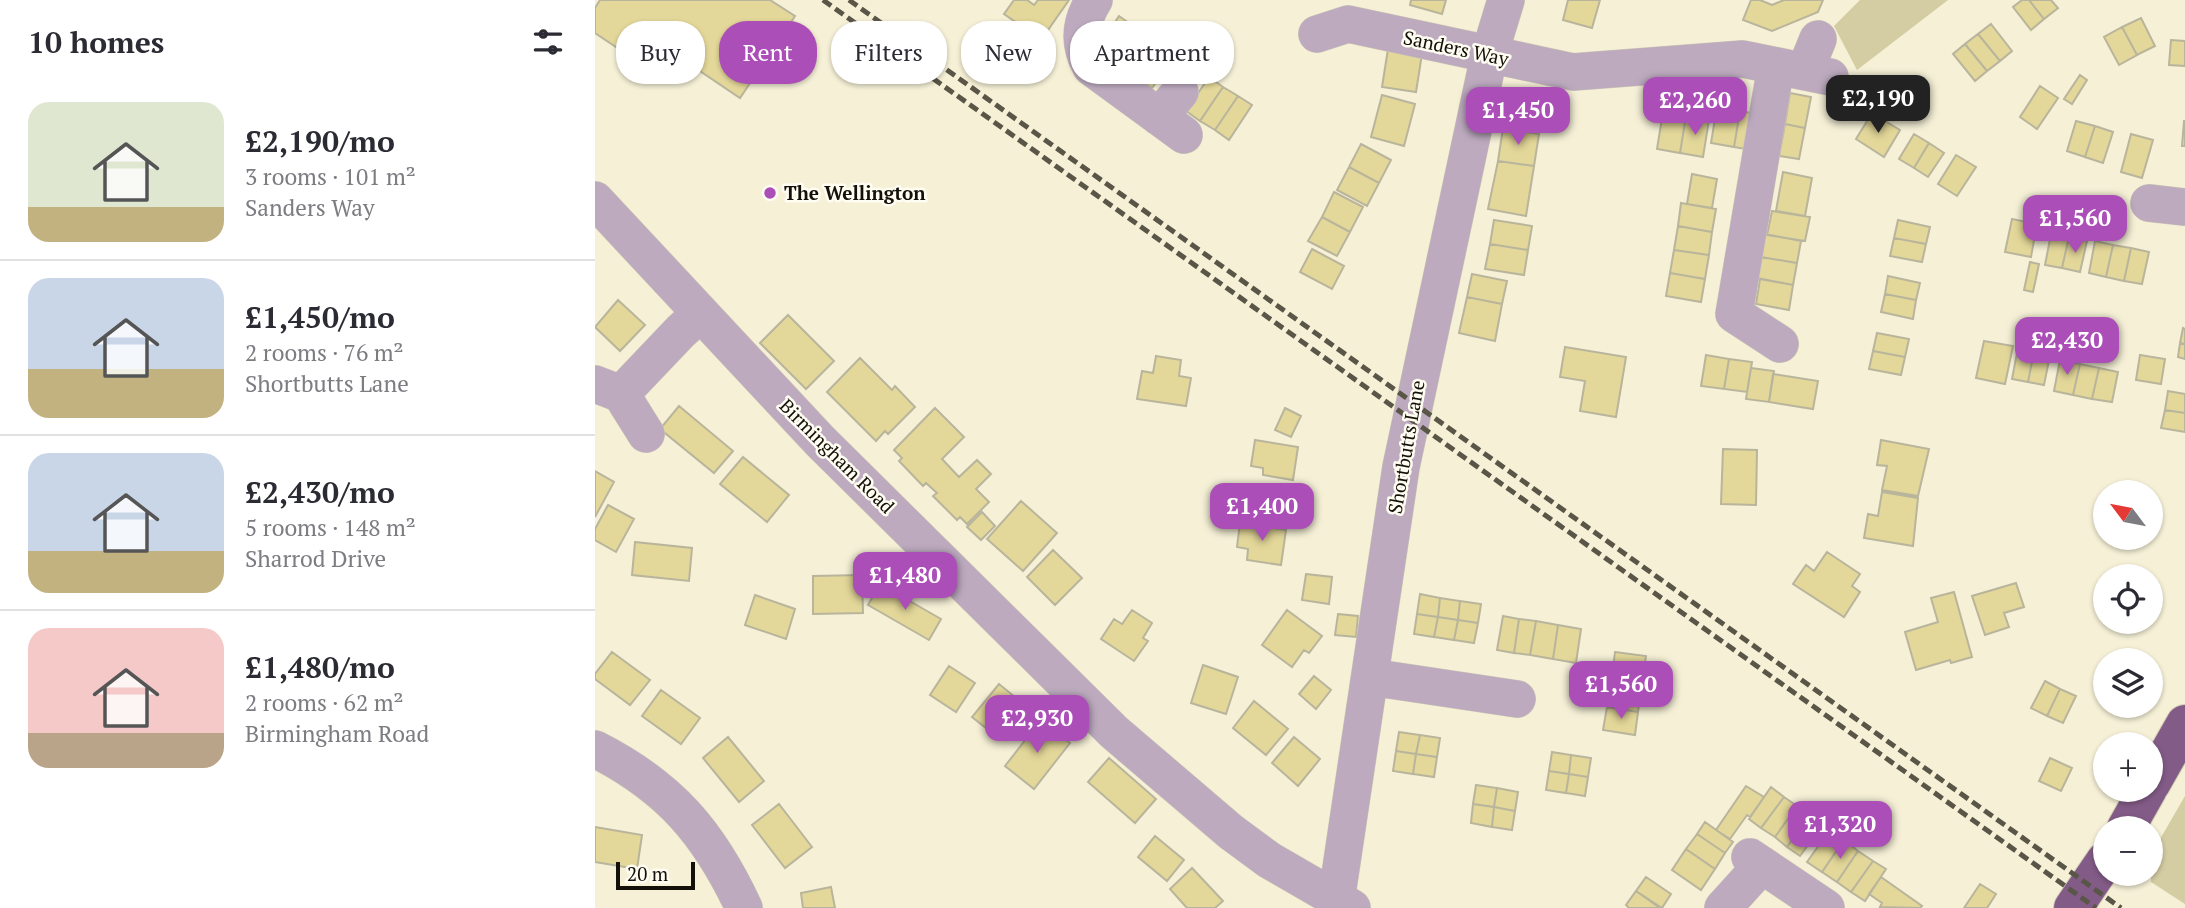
<!DOCTYPE html>
<meta charset="utf-8">
<style>
body{margin:0;font-family:"PT Serif",serif;background:#f2f2f3;color:#2b2b33;height:100vh;display:flex;flex-direction:column;font-size:26px;white-space:nowrap}
*{box-sizing:border-box;margin:0}
p{font-size:23px;color:#7c7c81}
.icon{flex:none;width:38px;height:38px;fill:none;stroke:currentColor;stroke-width:2;stroke-linecap:round;stroke-linejoin:round}
.map{position:relative;flex:1;overflow:hidden}
.side{display:flex;flex-direction:column;background:#fff;width:595px}
.side>*{flex:none}
.hud{position:absolute;left:21px;top:21px;width:665px;height:63px;display:flex;gap:14px}
.needle{width:46px;rotate:302deg}
.tools{position:absolute;left:1498px;top:480px;display:grid;gap:14px}
.tools a{display:grid;place-items:center;width:70px;height:70px;border-radius:50%;background:#fff;box-shadow:0 2px 5px #0004;font-size:35px}
.scale{position:absolute;left:21px;bottom:18px;width:79px;box-sizing:border-box;padding-left:7px;border:4px solid #121008;border-top:0;font-size:19px;line-height:24px;white-space:nowrap;color:#121008;-webkit-text-stroke:5px #fffdf2;paint-order:stroke}
.price{position:absolute;translate:-50% -60px;padding:0 16px;border-radius:14px;background:#ac4eb8;color:#fff;font-size:23px;line-height:46px;filter:drop-shadow(0 2px 4px #0008)}
.price::after{content:'';position:absolute;left:50%;top:42px;width:21px;height:16px;margin-left:-10px;background:inherit;clip-path:polygon(0 0,100% 0,50% 100%)}
.price.selected{background:#222;color:#fff}
ul{padding:0;list-style:none}
li{display:flex;align-items:center;gap:21px;height:175px;padding:0 28px}
li+li{border-top:2px solid #e1e1e2}
li span{display:grid;place-items:center;flex:none;width:196px;height:140px;border-radius:21px;color:#555}
li>.icon{margin-inline-start:auto}
span .icon{width:84px;height:84px;fill:#fffc;stroke-width:1}
li b{font-size:30px}
h2{display:flex;justify-content:space-between;align-items:center;height:84px;padding:0 28px;font-size:30px}
.chip{padding:0 24px;border-radius:28px;background:#fff;box-shadow:0 2px 5px #0004;font-size:24px;line-height:63px}
.chip.selected{background:#ac4eb8;color:#fff}
main{display:flex;flex:1;min-height:0}
.map>svg:first-child{display:block}
.green{fill:#d4cca2}
.building{fill:#e3d799;stroke:#b9b59c;stroke-width:2}
.lines{fill:none;stroke-linecap:round;stroke-linejoin:round}
.minor-casing{stroke:#d1ccb5;stroke-width:38}
.highway-casing{stroke:#d1ccb5;stroke-width:40}
.minor{stroke:#bdaabf;stroke-width:37}
.highway{stroke:#825b86;stroke-width:38}
.rail{stroke:#595648;stroke-width:5;stroke-dasharray:10 5;stroke-linecap:butt}
.poi-dot{fill:#ac4eb8;stroke:#fffdf2;stroke-width:2.5}
.labels{text-anchor:middle;stroke-width:5;stroke-linejoin:round;paint-order:stroke}
.street-label{font-size:19px;fill:#121008;stroke:#fffdf2}
.poi-label{font-size:19px;font-weight:bold;fill:#121008;stroke:#fffdf2;text-anchor:start}
</style>
<main>
<section class="side">
<h2>10 homes<svg class="icon" aria-label="filters" viewBox="0 0 24 24"><path d="M4 7h16M4 17h16"/><circle cx="9" cy="7" r="2"/><circle cx="15" cy="17" r="2"/></svg></h2>
<ul>
<li><span style="background:linear-gradient(#dfe7d0 75%,#c2b280 0)"><svg class="icon" aria-label="home" viewBox="0 0 24 24"><path d="M3 11l9-7 9 7M6 9v11h12V9"/></svg></span><div><b>£2,190/mo</b><p>3 rooms · 101 m²</p><p>Sanders Way</p></div></li>
<li><span style="background:linear-gradient(#c9d6e8 65%,#c2b280 0)"><svg class="icon" aria-label="home" viewBox="0 0 24 24"><path d="M3 11l9-7 9 7M6 9v11h12V9"/></svg></span><div><b>£1,450/mo</b><p>2 rooms · 76 m²</p><p>Shortbutts Lane</p></div></li>
<li><span style="background:linear-gradient(#c9d6e8 70%,#c2b280 0)"><svg class="icon" aria-label="home" viewBox="0 0 24 24"><path d="M3 11l9-7 9 7M6 9v11h12V9"/></svg></span><div><b>£2,430/mo</b><p>5 rooms · 148 m²</p><p>Sharrod Drive</p></div></li>
<li><span style="background:linear-gradient(#f6c9c9 75%,#b9a48a 0)"><svg class="icon" aria-label="home" viewBox="0 0 24 24"><path d="M3 11l9-7 9 7M6 9v11h12V9"/></svg></span><div><b>£1,480/mo</b><p>2 rooms · 62 m²</p><p>Birmingham Road</p></div></li>
</ul>
</section>
<div class="map">
<svg width="1590" height="908" viewBox="0 0 1590 908">
<rect width="100%" height="100%" fill="#f5f0d6"/>
<path class="green" d="M1265 0H1353L1262 70 1239 26Z
M1590 796V904L1556 882 1557 853Z"/>
<path class="building" d="M5 0H175L200 16 145 98 87 59 72 81 0 33V8Z
M419 0H432L439 5 443 0H474L446 40 409 14Z
M816 0H851L847 14 815 5Z
M973 0H1005L997 28 968 20Z
M1156 0H1165L1177 5 1189 0H1228L1223 12 1177 31 1148 20Z
M1427 0H1434L1449 19 1436 30 1418 7Z
M1434 0H1456L1463 8 1449 19Z
M524 16 538 26 516 59 502 50Z
M1546 18 1560 46 1542 55 1527 27Z
M1396 24 1417 51 1405 61 1383 34Z
M1527 27 1542 55 1524 65 1509 37Z
M536 29 551 38 528 71 514 62Z
M1383 34 1405 61 1392 71 1370 44Z
M551 38 564 48 542 81 528 71Z
M1576 40 1590 41V66L1574 65Z
M1370 44 1392 71 1380 81 1358 54Z
M566 45 580 55 557 88 543 78Z
M793 49 827 54 821 92 787 87Z
M1485 75 1492 80 1477 104 1469 99Z
M614 77 628 87 605 121 591 111Z
M1445 86 1463 98 1442 129 1425 117Z
M628 87 643 96 620 130 605 121Z
M1195 93 1216 97 1210 128 1190 124Z
M787 95 820 104 809 146 776 137Z
M924 95 965 102 960 126 920 120Z
M643 96 657 105 634 140 620 130Z
M1122 106 1145 111 1139 147 1116 143Z
M1145 111 1168 115 1162 151 1139 147Z
M1068 112 1091 116 1085 153 1062 149Z
M1277 113 1305 130 1289 157 1261 139Z
M1091 116 1114 120 1108 157 1085 153Z
M1481 121 1500 126 1490 157 1472 151Z
M1589 121H1590V146H1587Z
M1190 124 1210 128 1204 159 1184 156Z
M1500 126 1518 132 1508 163 1490 157Z
M908 128 944 134 939 166 903 161Z
M1319 134 1334 143 1319 168 1304 159Z
M1536 134 1558 140 1547 178 1526 172Z
M1334 143 1349 153 1333 177 1319 168Z
M766 144 796 160 784 183 754 167Z
M1361 155 1381 167 1362 196 1343 184Z
M903 161 939 166 931 216 893 209Z
M754 167 784 183 772 206 742 190Z
M1188 172 1217 178 1210 216 1181 211Z
M1097 174 1122 179 1117 208 1092 204Z
M739 192 768 207 755 232 727 217Z
M1086 203 1121 209 1117 232 1083 226Z
M1177 211 1215 217 1210 241 1172 235Z
M727 217 755 232 742 256 713 241Z
M1417 219 1442 224 1436 257 1410 252Z
M899 220 937 226 933 250 895 244Z
M1303 220 1335 227 1331 244 1299 238Z
M1083 226 1117 232 1114 255 1079 250Z
M1170 234 1206 241 1202 263 1166 257Z
M1456 234 1474 237 1467 268 1450 265Z
M1474 237 1492 241 1485 272 1467 268Z
M1299 238 1331 244 1327 262 1295 256Z
M1500 241 1518 245 1511 277 1494 273Z
M895 244 933 250 929 275 890 269Z
M1518 245 1536 248 1529 281 1511 277Z
M1536 248 1554 252 1547 284 1529 281Z
M717 249 749 266 737 289 705 272Z
M1079 250 1114 255 1110 279 1075 273Z
M1166 257 1202 263 1198 285 1162 278Z
M1435 262 1444 264 1438 292 1429 290Z
M1075 273 1110 279 1106 302 1071 296Z
M877 274 912 281 907 304 872 297Z
M1293 276 1325 283 1321 300 1290 294Z
M1165 279 1198 285 1194 310 1161 304Z
M1290 294 1321 300 1318 319 1286 312Z
M872 297 907 304 900 341 864 333Z
M23 300 50 325 25 351 0 327Z
M193 315 239 361 211 389 165 343Z
M1588 328 1590 329V344L1585 343Z
M1282 333 1314 339 1310 357 1278 351Z
M1389 341 1418 346 1410 384 1381 378Z
M1585 343 1590 344V359L1583 357Z
M970 347 1031 357 1021 417 985 411 990 381 965 377Z
M1423 348 1439 352 1433 382 1417 379Z
M1278 351 1310 357 1306 375 1274 369Z
M1439 352 1455 355 1449 385 1433 382Z
M1111 355 1134 359 1129 389 1106 386Z
M1545 355 1570 359 1566 384 1541 380Z
M561 356 586 360 584 376 596 378 591 406 542 399 547 371 558 373Z
M265 358 297 390 300 386 320 407 293 434 290 431 281 441 232 392Z
M1134 359 1157 362 1152 392 1129 389Z
M1465 360 1485 364 1478 395 1459 391Z
M1485 364 1504 368 1497 399 1478 395Z
M1156 368 1179 371 1174 402 1151 399Z
M1504 368 1523 372 1517 402 1497 399Z
M1178 374 1223 381 1218 409 1174 402Z
M1573 391 1590 394V413L1570 410Z
M84 406 138 451 119 473 65 429Z
M340 408 369 437 347 459 364 477 382 460 396 474 381 489 394 502 372 524 365 517 362 520 338 496 342 493 331 483 328 486 304 461 307 458 299 450Z
M690 408 706 416 696 437 680 430Z
M1570 410 1590 413V432L1566 428Z
M660 440 703 447 698 480 668 475V468L656 466Z
M1286 440 1334 449 1323 496 1287 490 1292 466 1282 465Z
M1128 449 1162 450 1161 505 1126 504Z
M148 457 194 495 172 522 125 484Z
M0 471 19 482 0 517Z
M666 485 698 489 693 523 649 517 653 493 664 495Z
M1287 492 1323 498 1318 546 1269 538 1273 514 1283 516Z
M426 501 462 533 428 571 392 539Z
M13 505 39 519 21 552 0 540V529Z
M387 512 400 526 386 540 372 527Z
M645 523 691 530 686 565 652 560 653 549 642 547Z
M40 542 97 548 94 581 37 575Z
M458 550 487 578 460 605 432 577Z
M1232 552 1265 574 1257 586 1265 592 1249 617 1198 584 1211 565 1219 571Z
M711 574 737 577 734 604 707 600Z
M267 575 268 613 218 614V576Z
M1421 583 1429 607 1409 613 1414 627 1390 635 1377 596Z
M285 584 346 619 334 640 273 605Z
M1359 592 1377 657 1356 663 1355 660 1321 670 1310 632 1343 622 1336 598Z
M825 594 845 598 843 617 822 614Z
M160 595 200 609 191 639 150 625Z
M845 598 865 601 863 620 843 617Z
M865 601 886 604 883 623 863 620Z
M537 610 557 623 548 638 553 641 539 661 506 639 519 619 527 624Z
M692 610 727 636 714 653 709 650 697 667 667 645Z
M743 614 763 616 761 637 740 635Z
M822 614 843 617 839 637 819 634Z
M908 616 924 619 919 653 902 650Z
M843 617 863 620 859 640 839 637Z
M924 619 941 621 935 655 919 653Z
M863 620 883 623 879 643 859 640Z
M941 621 963 625 958 659 935 655Z
M963 625 986 629 981 663 958 659Z
M17 652 55 680 35 705 0 679V674Z
M1020 652 1051 656 1046 689 1016 685Z
M608 665 643 677 631 714 596 703Z
M354 666 380 683 361 712 335 695Z
M719 676 736 690 721 709 704 694Z
M1450 681 1465 689 1452 716 1436 708Z
M404 684 431 706 405 739 377 717Z
M1016 685 1046 689 1043 712 1012 707Z
M1465 689 1481 696 1468 723 1452 716Z
M66 690 105 718 86 744 47 716Z
M659 701 693 729 671 755 638 728Z
M1012 707 1043 712 1040 735 1008 730Z
M445 721 475 743 439 789 410 766Z
M804 732 825 735 821 754 801 751Z
M825 735 845 738 842 757 821 754Z
M133 737 169 781 144 802 108 758Z
M699 737 725 759 703 786 677 763Z
M801 751 821 754 818 774 798 771Z
M957 752 976 755 974 774 954 771Z
M821 754 842 757 839 777 818 774Z
M976 755 996 758 993 777 974 774Z
M514 758 561 799 540 823 493 782Z
M1455 758 1477 768 1466 791 1444 781Z
M954 771 974 774 971 793 951 790Z
M974 774 993 777 990 796 971 793Z
M881 785 902 788 899 807 878 804Z
M1151 786 1169 797 1155 817 1152 815 1135 839 1121 830Z
M1176 787 1189 797 1166 828 1154 819Z
M902 788 923 792 920 811 899 807Z
M1189 797 1202 806 1180 837 1166 828Z
M184 804 217 847 190 868 157 825Z
M878 804 899 807 897 827 876 823Z
M1202 806 1215 815 1192 847 1180 837Z
M899 807 920 811 917 830 897 827Z
M1215 815 1228 825 1205 856 1192 847Z
M1110 822 1138 842 1130 853 1102 834Z
M0 827 47 835 42 869 0 862Z
M1234 831 1249 840 1227 872 1212 862Z
M1102 834 1130 853 1120 869 1091 849Z
M560 836 589 860 572 881 543 857Z
M1249 840 1263 851 1242 882 1227 872Z
M1091 849 1120 869 1106 890 1077 870Z
M1263 851 1278 861 1256 892 1242 882Z
M1278 861 1291 869 1270 901 1256 892Z
M597 868 628 901 620 908H592L575 889Z
M1051 877 1076 894 1067 908 1041 891Z
M1286 877 1327 906 1325 908 1285 907 1287 903 1274 894Z
M1385 884 1401 894 1392 908H1369Z
M236 887 240 908H208L206 893Z
M1041 891 1065 908H1034L1031 905Z"/>
<g class="lines">
<g class="minor-casing">
<path id="minor" d="M499 0C485 22 483 44 496 67L589 135
M722 34 753 24 978 72 1148 59 1235 77
M1181 66 1139 314 1185 344
M1210 71 1223 39
M564 117 585 92
M0 200 225 441 519 732 636 832 674 860 757 908
M1554 203 1590 207
M0 384 26 394 51 434
M26 394 86 331 105 314
M775 677 922 699
M0 749C75 787 114 833 149 908
M1155 857 1231 908
M740 908 806 467 894 56 911 0
M1128 908 1167 865"/>
</g>
<g class="highway-casing">
<path id="highway" d="M1556 784 1590 724
M1531 828 1553 789
M1478 908 1510 861"/>
</g>
<use href="#minor" class="minor"/>
<use href="#highway" class="highway"/>
<path class="rail" d="M228 0 1501 908
M254 0 1526 908"/>
</g>
<circle class="poi-dot" cx="175" cy="193" r="7"/>
<g class="labels">
<g class="street-label">
<text transform="translate(861 48) rotate(12)" y="7">Sanders Way</text>
<text transform="translate(811 447) rotate(-80)" y="7">Shortbutts Lane</text>
<text transform="translate(242 456) rotate(45)" y="7">Birmingham Road</text>
</g>
<g class="poi-label">
<text x="189" y="200">The Wellington</text>
</g>
</g>
</svg>
<div class="tools">
<a><svg class="needle" viewBox="-14 -14 28 28"><path d="M0-13l5 13h-10z" fill="#e53935"/><path d="M0 13l5-13h-10z" fill="#7c7c81"/></svg></a>
<a><svg class="icon" aria-label="locate" viewBox="0 0 24 24"><circle cx="12" cy="12" r="6"/><path d="M12 2v4M12 18v4M2 12h4M18 12h4"/></svg></a>
<a><svg class="icon" aria-label="layers" viewBox="0 0 24 24"><path d="M12 4l9 5-9 5-9-5zM3 14l9 5 9-5"/></svg></a>
<a>+</a>
<a>−</a>
</div>
<div class="scale">20 m</div>
<b class="price selected" style="left:1283px;top:135px">£2,190</b>
<b class="price" style="left:1100px;top:137px">£2,260</b>
<b class="price" style="left:923px;top:147px">£1,450</b>
<b class="price" style="left:1480px;top:255px">£1,560</b>
<b class="price" style="left:1472px;top:377px">£2,430</b>
<b class="price" style="left:667px;top:543px">£1,400</b>
<b class="price" style="left:310px;top:612px">£1,480</b>
<b class="price" style="left:1026px;top:721px">£1,560</b>
<b class="price" style="left:442px;top:755px">£2,930</b>
<b class="price" style="left:1245px;top:861px">£1,320</b>
<div class="hud">
<a class="chip">Buy</a>
<a class="chip selected">Rent</a>
<a class="chip">Filters</a>
<a class="chip">New</a>
<a class="chip">Apartment</a>
</div>
</div>
</main>
